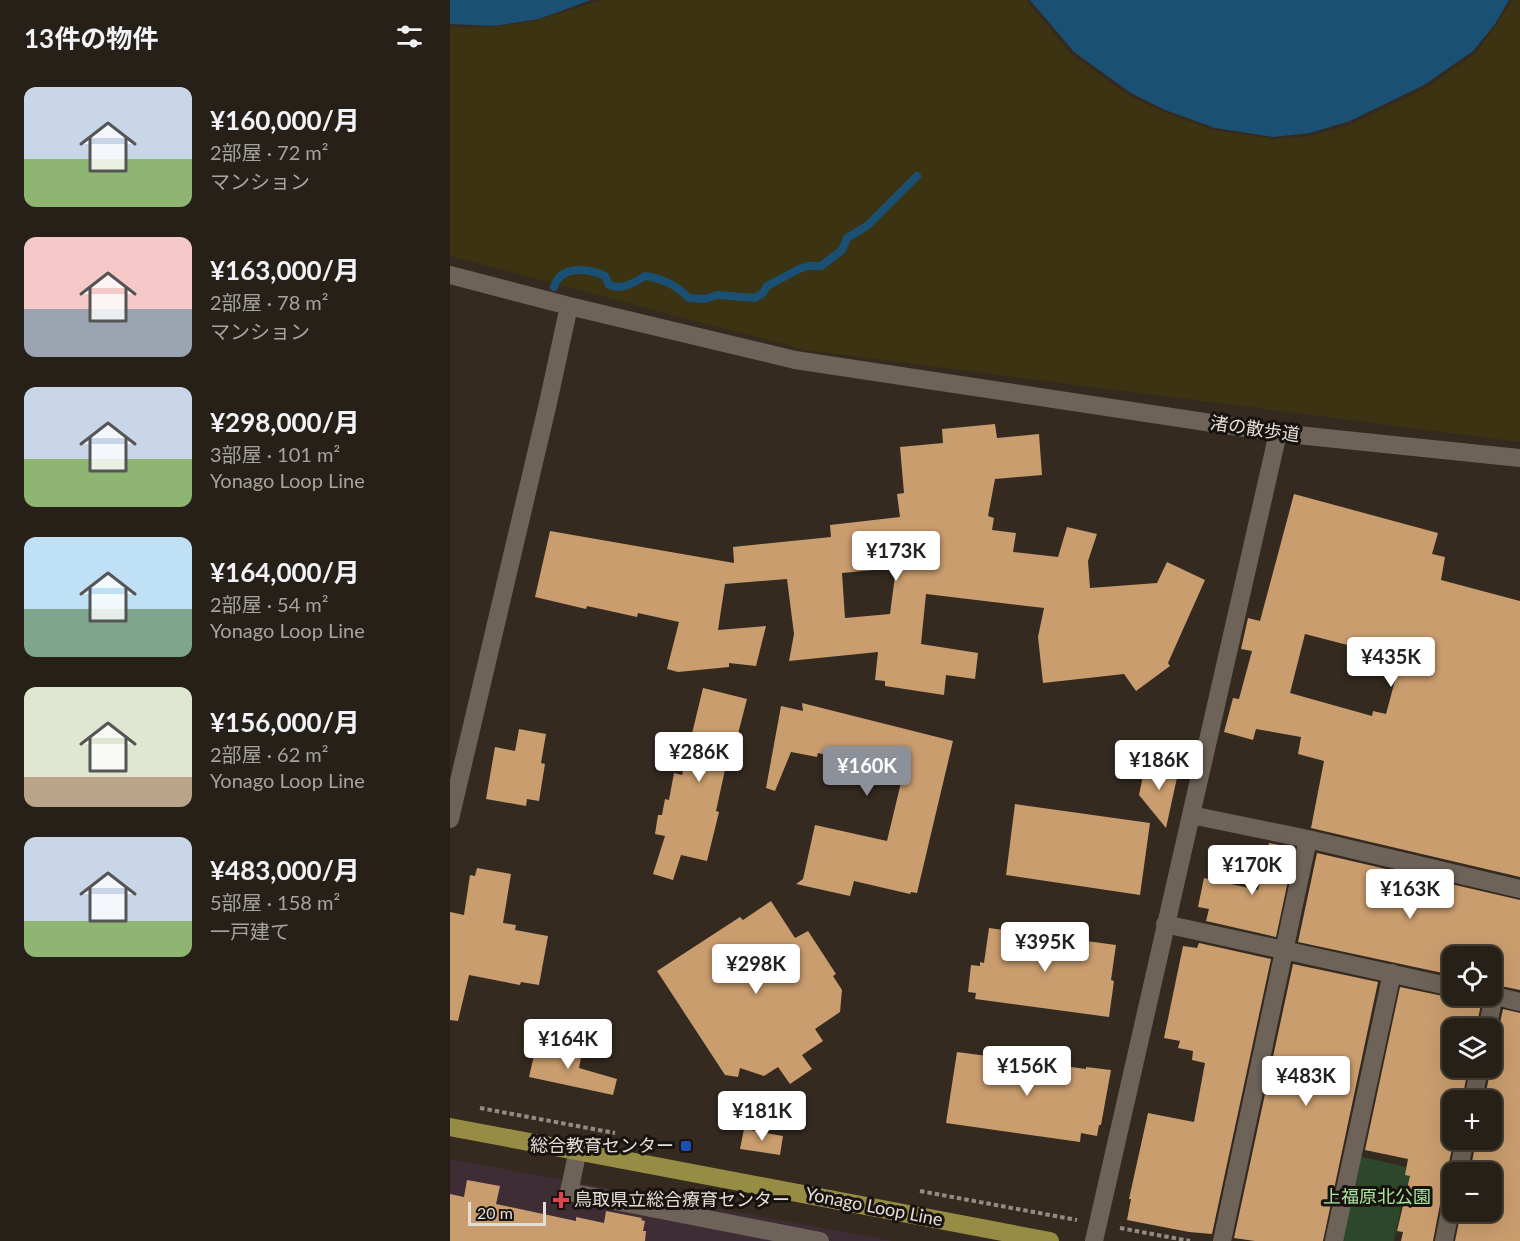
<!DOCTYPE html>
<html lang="ja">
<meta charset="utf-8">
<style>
body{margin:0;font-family:Lato,"Noto Sans JP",sans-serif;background:#332d25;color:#f1f3f6;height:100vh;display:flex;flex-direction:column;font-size:22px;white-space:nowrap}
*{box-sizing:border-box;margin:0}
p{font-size:20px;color:#a4a3a2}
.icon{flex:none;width:33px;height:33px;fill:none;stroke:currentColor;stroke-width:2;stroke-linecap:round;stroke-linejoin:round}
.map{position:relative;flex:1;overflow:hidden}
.side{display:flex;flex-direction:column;background:#272018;width:450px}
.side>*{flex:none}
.fabs{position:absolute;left:992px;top:946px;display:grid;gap:12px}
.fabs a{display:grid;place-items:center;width:60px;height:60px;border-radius:12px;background:#272018;box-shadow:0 6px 24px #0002,0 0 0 2px #433e37;font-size:30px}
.scale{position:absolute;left:18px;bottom:15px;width:78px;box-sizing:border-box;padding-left:6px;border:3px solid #e4ded8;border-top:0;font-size:16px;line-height:21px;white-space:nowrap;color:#e4ded8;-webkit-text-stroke:4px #18130f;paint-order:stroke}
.price{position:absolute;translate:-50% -51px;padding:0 14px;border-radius:6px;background:#fff;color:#222;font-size:20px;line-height:39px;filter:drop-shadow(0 2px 3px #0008)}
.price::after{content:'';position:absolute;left:50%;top:36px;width:18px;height:14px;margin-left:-9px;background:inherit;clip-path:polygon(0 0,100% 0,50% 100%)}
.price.selected{background:#8c9099;color:#fff}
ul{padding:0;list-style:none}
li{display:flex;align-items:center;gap:18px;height:150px;padding:0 24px}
li span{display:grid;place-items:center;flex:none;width:168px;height:120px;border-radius:12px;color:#555}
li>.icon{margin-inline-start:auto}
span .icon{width:72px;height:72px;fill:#fffc;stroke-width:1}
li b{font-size:26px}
h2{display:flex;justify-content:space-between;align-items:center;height:72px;padding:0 24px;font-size:26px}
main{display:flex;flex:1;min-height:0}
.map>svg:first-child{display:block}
.medical{fill:#3f2d36}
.green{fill:#2c4729}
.sand{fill:#3b3312}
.water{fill:#195074}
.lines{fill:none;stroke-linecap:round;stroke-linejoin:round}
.stream{stroke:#195074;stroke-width:8}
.building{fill:#ca9d6e;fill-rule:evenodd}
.path{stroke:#938b84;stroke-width:4;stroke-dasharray:4.5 3;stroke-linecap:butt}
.minor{stroke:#6e6358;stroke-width:18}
.major{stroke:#968c44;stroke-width:18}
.transit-dot{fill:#1a4fb4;stroke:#18130f;stroke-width:2}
.health-dot{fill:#e0444e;stroke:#18130f;stroke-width:2}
.labels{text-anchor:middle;stroke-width:6;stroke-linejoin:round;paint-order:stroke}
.street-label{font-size:18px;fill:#e4ded8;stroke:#18130f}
.poi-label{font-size:18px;fill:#e4ded8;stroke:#18130f;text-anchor:end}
.park-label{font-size:18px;fill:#a7e59f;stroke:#18130f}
</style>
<main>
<section class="side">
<h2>13件の物件<svg class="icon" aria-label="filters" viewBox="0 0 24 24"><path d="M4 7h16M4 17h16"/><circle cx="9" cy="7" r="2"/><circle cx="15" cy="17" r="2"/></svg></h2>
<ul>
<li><span style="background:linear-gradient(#c9d6e8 60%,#8fb573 0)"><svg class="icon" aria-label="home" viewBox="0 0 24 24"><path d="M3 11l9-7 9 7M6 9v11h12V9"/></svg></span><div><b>¥160,000/月</b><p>2部屋 · 72 m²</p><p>マンション</p></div></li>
<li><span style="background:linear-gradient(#f6c9c9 60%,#9aa5b1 0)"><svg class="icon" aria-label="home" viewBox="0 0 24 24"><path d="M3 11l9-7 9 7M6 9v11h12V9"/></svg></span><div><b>¥163,000/月</b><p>2部屋 · 78 m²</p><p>マンション</p></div></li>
<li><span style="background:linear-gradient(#c9d6e8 60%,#8fb573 0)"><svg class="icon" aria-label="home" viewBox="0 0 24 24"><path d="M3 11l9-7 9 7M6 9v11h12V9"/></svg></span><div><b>¥298,000/月</b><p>3部屋 · 101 m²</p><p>Yonago Loop Line</p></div></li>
<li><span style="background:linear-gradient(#bfe0f5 60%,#7fa58c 0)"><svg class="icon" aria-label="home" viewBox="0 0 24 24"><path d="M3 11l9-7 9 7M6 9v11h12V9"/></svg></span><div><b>¥164,000/月</b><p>2部屋 · 54 m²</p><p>Yonago Loop Line</p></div></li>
<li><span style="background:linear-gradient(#dfe7d0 75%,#b9a48a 0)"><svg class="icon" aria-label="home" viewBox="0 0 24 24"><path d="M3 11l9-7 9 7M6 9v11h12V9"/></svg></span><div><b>¥156,000/月</b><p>2部屋 · 62 m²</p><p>Yonago Loop Line</p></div></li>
<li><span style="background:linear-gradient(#c9d6e8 70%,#8fb573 0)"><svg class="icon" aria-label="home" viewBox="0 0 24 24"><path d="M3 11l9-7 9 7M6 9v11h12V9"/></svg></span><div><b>¥483,000/月</b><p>5部屋 · 158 m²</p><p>一戸建て</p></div></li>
</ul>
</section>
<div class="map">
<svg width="1070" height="1241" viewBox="0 0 1070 1241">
<rect width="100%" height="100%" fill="#342a20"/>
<path class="medical" d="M0 1159 443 1241H0Z"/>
<path class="green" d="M909 1156 999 1177 994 1202 954 1193 944 1241H892Z"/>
<path class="sand" d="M150 0H576L622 55 680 96 716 113 764 130 823 139 861 136 902 124 976 88 1026 53 1063 0H1070V442L355 350 0 256V27C57 30 97 19 150 0Z"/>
<path class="water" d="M0 0H141L89 19 44 26 0 24Z
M580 0H1059L1045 24 1023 51 974 85 900 121 860 133 823 137 765 128 715 110 681 93 624 52Z"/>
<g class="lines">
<path class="stream" d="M104 287C111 264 139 269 155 276L159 285C172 290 184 283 195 276 214 279 226 285 239 298L254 299 267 295 305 298 313 293 317 286 349 269 358 266H371L392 250 397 238 417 226 467 176"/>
</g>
<path class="building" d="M545 424 547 438 589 434 592 475 545 479 538 516 544 518 542 530 566 533 563 552 608 557 617 527 647 534 638 561 640 588 707 583 717 562 755 580 718 663 720 666 686 691 674 674 593 683 588 637 594 608 476 594 471 644 528 653 525 679 496 675 494 695 435 686V681L425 680 428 652 339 661 344 634 337 579 275 584 268 630 316 626 306 666 279 663V667L228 672 217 669 229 622 188 613 187 617 137 606 136 609 85 597 100 531 284 563 283 547 381 537 380 525 450 517 447 494 454 493 450 447 493 443 492 429ZM446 568 440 614 395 618 392 573Z
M844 494 988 533 982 554 995 557 991 580 1070 601V877L861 828 874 761 848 754 851 737 806 729 803 740 774 732 783 698 789 699 802 651 791 649 798 618 810 621ZM855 634 940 656V659L950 662 936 714 923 711 922 716 840 693Z
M253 688 297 699 282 757 278 756 266 811 269 812 257 861 231 855 223 880 203 874 215 836 205 834 208 815H212L215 799 219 800 224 773 232 775Z
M352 703 503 741 467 893 461 892 460 894 404 881 400 896 346 884 353 879 365 825 437 841 454 770 416 761 415 764 368 753 367 757 341 752 325 791 316 788 331 706 353 711Z
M69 729 96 734 91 763 95 764 89 801 77 799 76 806 36 799 45 747 65 751Z
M695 766 728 773 716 828 689 795Z
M565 804 700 823 690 895 556 875Z
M819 843 845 848 826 937 756 921 759 909 748 907 754 878 808 890Z
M867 853 1070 900V990L1041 984V957H1002V975L848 942Z
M27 868 61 874 53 923 66 925 65 930 98 936 89 985 71 982 70 985 19 975 8 1021 0 1020V912L14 915 20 875 25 876Z
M321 901 345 938 358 931 386 974 383 976 392 990 390 1012 365 1029 373 1041 352 1055 362 1069 340 1084 328 1067 314 1076 290 1068 288 1077 275 1075 207 971 290 917 293 920Z
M539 928 666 945 661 980 664 981 659 1017 525 999 526 993 518 992 521 965 530 966V962L534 963Z
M749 943 821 959 762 1234 739 1232 677 1220 681 1199H679L698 1113 744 1122 755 1063 742 1060 743 1051 728 1048 730 1041 714 1038 733 946 747 948Z
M843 964 928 982 873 1241H805L784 1238Z
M950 987 1031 1004 1026 1029H1002V1068H1018L1012 1101H1002L1004 1140 997 1171 998 1177 995 1193 991 1199 983 1241H951L953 1232 947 1231 960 1176 955 1175 958 1159 915 1150Z
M1053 1009 1070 1013V1241H1005L1011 1212H1041V1173H1020L1026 1140H1041V1101H1034L1041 1068V1039L1048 1032Z
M87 1042 132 1052 129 1068 167 1079 163 1095 79 1077Z
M507 1052 636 1069V1067L661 1070 651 1125H649L647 1136 631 1133 630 1142 496 1123Z
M294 1129 333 1136 330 1155 290 1149Z
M17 1180 50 1186 46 1204 126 1221V1217L154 1223 156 1211 192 1218 191 1220 195 1221 193 1231H196L195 1241H0V1194L14 1197Z"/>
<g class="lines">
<path class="path" d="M30 1108 165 1133
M470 1191 627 1220
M670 1228 740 1241"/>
<path class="minor" d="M0 275 119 306 345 360 828 433 1070 458
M741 815 858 839 1070 889
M0 819 98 403 119 306
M715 924 1002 987
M1041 995 1070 1002
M1037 1029 1044 996
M1023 1101 1029 1068
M128 1150 119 1192 370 1241
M1008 1173 1015 1140
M644 1241 828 433
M772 1241 858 839
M884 1241 942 973
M994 1241 1002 1201"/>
<path class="major" d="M0 1127 600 1241"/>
</g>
<rect class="transit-dot" x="230" y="1140" width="12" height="12" rx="3"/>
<path class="health-dot" d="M108 1191h6v6h6v6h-6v6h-6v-6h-6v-6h6z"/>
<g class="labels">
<g class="street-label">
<text transform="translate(805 429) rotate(8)" y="6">渚の散歩道</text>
<text transform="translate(424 1207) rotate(11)" y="6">Yonago Loop Line</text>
</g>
<g class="poi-label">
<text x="224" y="1152">総合教育センター</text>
<text x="124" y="1206" text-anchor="start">鳥取県立総合療育センター</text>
</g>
<g class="park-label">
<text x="927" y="1203">上福原北公園</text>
</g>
</g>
</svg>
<div class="fabs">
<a><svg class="icon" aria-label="locate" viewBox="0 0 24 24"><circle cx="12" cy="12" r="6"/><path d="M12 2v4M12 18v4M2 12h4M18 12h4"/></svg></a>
<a><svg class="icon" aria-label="layers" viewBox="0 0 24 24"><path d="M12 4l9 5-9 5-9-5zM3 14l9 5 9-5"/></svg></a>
<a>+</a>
<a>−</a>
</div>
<div class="scale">20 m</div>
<b class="price" style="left:446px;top:582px">¥173K</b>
<b class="price" style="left:941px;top:688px">¥435K</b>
<b class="price" style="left:249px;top:783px">¥286K</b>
<b class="price" style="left:709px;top:791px">¥186K</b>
<b class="price selected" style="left:417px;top:797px">¥160K</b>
<b class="price" style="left:802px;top:896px">¥170K</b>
<b class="price" style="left:960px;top:920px">¥163K</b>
<b class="price" style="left:595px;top:973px">¥395K</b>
<b class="price" style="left:306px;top:995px">¥298K</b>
<b class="price" style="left:118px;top:1070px">¥164K</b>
<b class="price" style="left:577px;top:1097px">¥156K</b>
<b class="price" style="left:856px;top:1107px">¥483K</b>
<b class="price" style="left:312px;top:1142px">¥181K</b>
</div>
</main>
